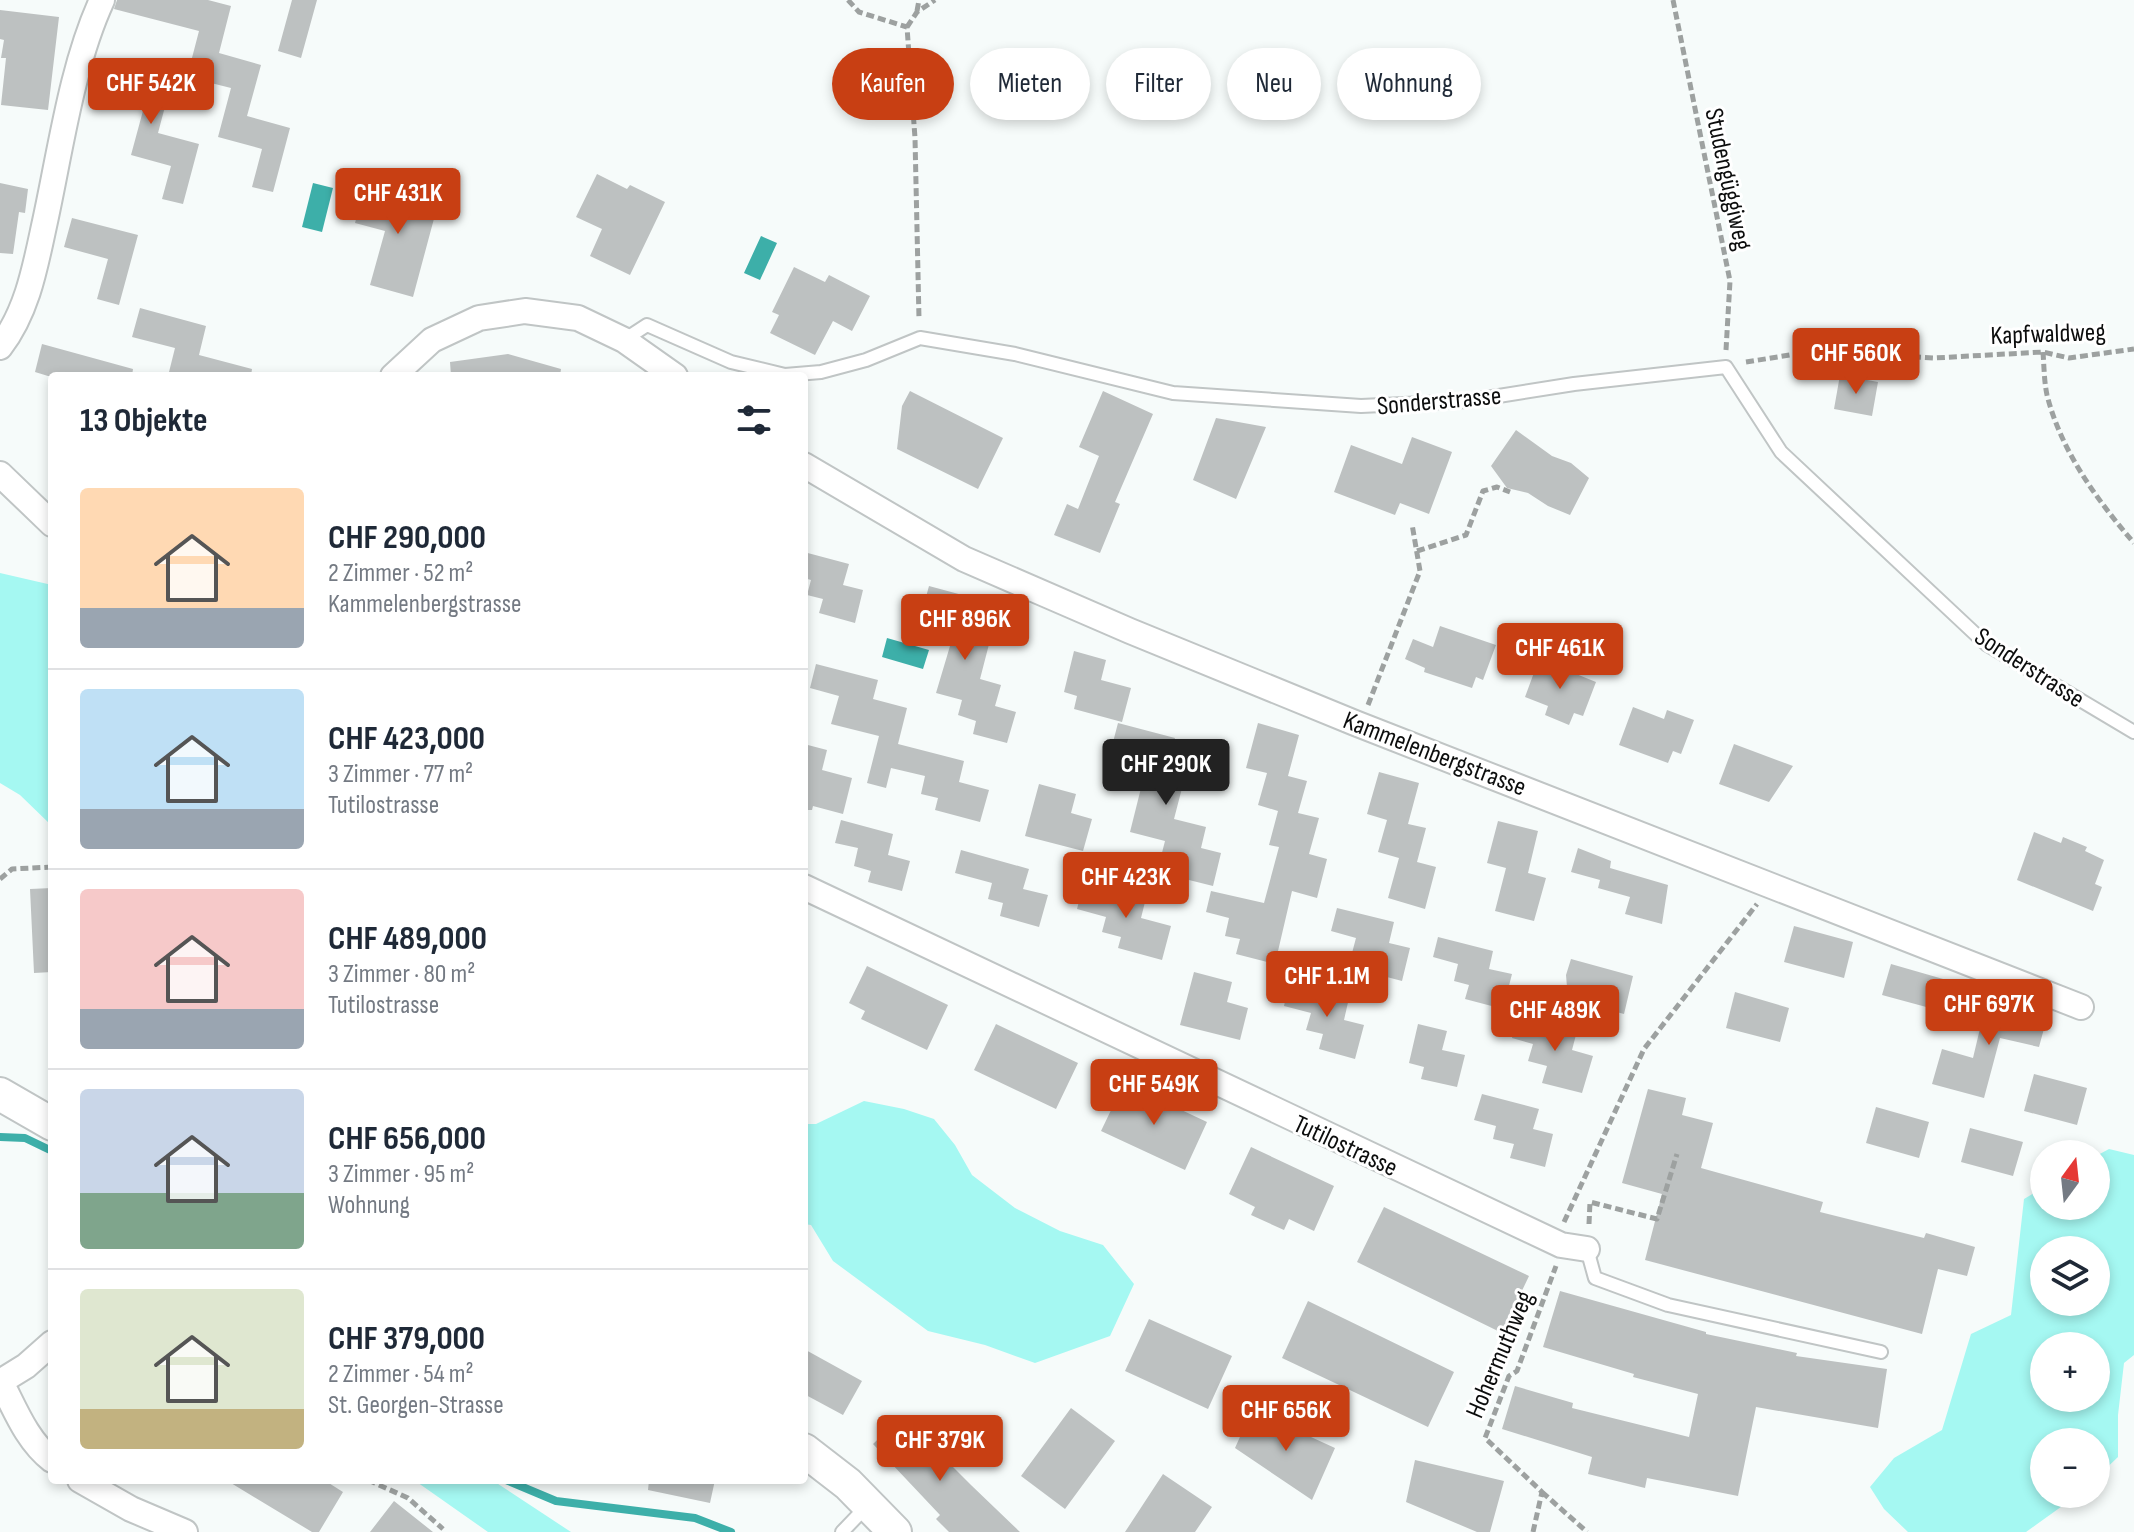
<!DOCTYPE html>
<html lang="de">
<meta charset="utf-8">
<style>
body{margin:0;font-family:"Sofia Sans Condensed",sans-serif;background:#f2f2f3;color:#1f2937;height:100vh;display:flex;flex-direction:column;font-size:30px;white-space:nowrap}
*{box-sizing:border-box;margin:0}
p{font-size:26px;color:#747a83}
.icon{flex:none;width:44px;height:44px;fill:none;stroke:currentColor;stroke-width:2;stroke-linecap:round;stroke-linejoin:round}
.map{position:relative;flex:1;overflow:hidden}
.sheet{position:absolute;left:48px;top:372px;width:760px;height:1112px;display:flex;flex-direction:column;background:#fff;border-radius:8px;box-shadow:0 4px 12px #0003}
.sheet>*{flex:none}
.hud{position:absolute;left:832px;top:48px;width:760px;height:72px;display:flex;gap:16px}
.needle{width:52px;rotate:15deg}
.fabs{position:absolute;left:2030px;top:1140px;display:grid;gap:16px}
.fabs a{display:grid;place-items:center;width:80px;height:80px;border-radius:50%;background:#fff;box-shadow:0 4px 12px #0003;font-size:40px}
.price{position:absolute;translate:-50% -68px;padding:0 18px;border-radius:8px;background:#c83f13;color:#fff;font-size:26px;line-height:52px;filter:drop-shadow(0 2px 4px #0008)}
.price::after{content:'';position:absolute;left:50%;top:48px;width:24px;height:18px;margin-left:-12px;background:inherit;clip-path:polygon(0 0,100% 0,50% 100%)}
.price.on{background:#222;color:#fff}
ul{padding:0;list-style:none}
li{display:flex;align-items:center;gap:24px;height:200px;padding:0 32px}
li+li{border-top:2px solid #e0e1e3}
li span{display:grid;place-items:center;flex:none;width:224px;height:160px;border-radius:8px;color:#555}
li>.icon{margin-inline-start:auto}
span .icon{width:96px;height:96px;fill:#fffc;stroke-width:1}
li b{font-size:34px}
h2{display:flex;justify-content:space-between;align-items:center;height:96px;padding:0 32px;font-size:34px}
.chip{padding:0 28px;border-radius:36px;background:#fff;box-shadow:0 4px 12px #0003;font-size:28px;line-height:72px}
.chip.on{background:#c83f13;color:#fff}
.map>svg:first-child{display:block}
.green{fill:#a5f8f2;fill-rule:evenodd}
.water{fill:#3dafa9}
.lines{fill:none;stroke-linecap:round;stroke-linejoin:round}
.stream{stroke:#3dafa9;stroke-width:8}
.building{fill:#bdc1c1}
.service-casing{stroke:#c0c5c5;stroke-width:16}
.minor-casing{stroke:#c0c5c5;stroke-width:28}
.tertiary-casing{stroke:#c0c5c5;stroke-width:36}
.path{stroke:#9da1a0;stroke-width:5;stroke-dasharray:8 4;stroke-linecap:butt}
.service{stroke:#fff;stroke-width:12}
.minor{stroke:#fff;stroke-width:24}
.tertiary{stroke:#fff;stroke-width:32}
.labels{text-anchor:middle;stroke-width:6;stroke-linejoin:round;paint-order:stroke}
.street-label{font-size:26px;fill:#0c0d0d;stroke:#fff}
</style>
<div class="map">
<svg width="2134" height="1532" viewBox="0 0 2134 1532">
<rect width="100%" height="100%" fill="#f6fbfa"/>
<path class="green" d="M0 573 52 585V826L20 795 0 783Z
M864 1101 904 1109 934 1119 955 1145 972 1175 1015 1208 1060 1231 1103 1245 1134 1284 1110 1336 1035 1363 985 1345 928 1331 833 1261 811 1225 804 1224V1124H816Z
M2109 1149 2134 1155V1355L2124 1363 2118 1415V1457L2096 1478V1442H2044V1494H2079L2026 1532H1908L1884 1509 1870 1487 1894 1458 1942 1430 1971 1334 2011 1315 2024 1199 2044 1187V1206H2096V1156ZM2096 1250V1302H2044V1250ZM2044 1346H2096V1398H2044Z
M414 1480H492L571 1532H488Z"/>
<path class="water" d="M313 183 333 188 322 232 302 227Z
M761 236 777 243 760 280 744 273Z
M887 638 929 650 923 669 882 657Z"/>
<g class="lines">
<path class="stream" d="M0 1137 25 1138 52 1151
M506 1480 556 1501 695 1518 731 1532"/>
</g>
<path class="building" d="M117 0H208L231 6 219 53 261 65 247 116 290 128 273 192 252 187 262 149 218 137 231 88 187 77 199 31 114 9Z
M292 0H317L301 58 278 51Z
M0 10 59 17 48 110 1 105 6 58H1L4 40 0 39Z
M100 65 171 84 158 133 199 144 183 204 162 199 171 166 131 155 144 107 93 94Z
M597 174 627 189 630 185 665 202 630 275 590 256 602 229 576 217Z
M0 183 28 189 25 213 19 212 13 254 0 253Z
M365 186 405 198 407 191 439 200 413 297 370 285 385 231 355 223Z
M72 218 138 235 119 305 97 299 108 259 64 247Z
M794 267 825 282 829 275 870 296 852 331 833 321 815 355 770 333 779 315 772 312Z
M140 308 206 326 199 355 252 369 251 376H168L175 348 132 337Z
M42 344 133 369 132 376H48L35 372Z
M508 354 561 369 560 376H451L450 362Z
M1840 375 1878 382 1872 416 1834 409Z
M910 391 1003 438 978 489 897 449 902 406Z
M1103 391 1153 414 1115 502 1120 504 1100 553 1054 535 1067 504 1078 509 1099 456 1079 447Z
M1216 418 1266 427 1236 499 1193 480Z
M1516 430 1552 456 1571 463 1589 478 1570 515 1548 506 1528 493 1507 488 1491 466Z
M1412 437 1452 452 1429 514 1400 503 1395 515 1334 492 1351 445 1402 464Z
M804 552 849 564 843 585 863 590 855 623 819 613 823 599 807 595 811 580 804 578Z
M929 586 966 596 961 616 994 625 980 679 1001 685 995 706 1016 712 1007 743 973 734 976 721 958 715 962 700 936 693 950 646 915 637Z
M1440 626 1496 645 1483 680 1476 677 1472 688 1424 672 1425 668 1405 659 1413 639 1433 647Z
M1074 651 1106 660 1101 680 1131 688 1122 722 1074 709 1077 696 1064 692Z
M1539 659 1596 682 1583 716 1574 713 1569 725 1545 715 1548 706 1525 697Z
M816 664 878 680 873 699 907 708 898 744 964 761 959 782 989 790 980 822 935 810 938 798 921 794 925 776 891 768 886 788 867 783 879 736 831 724 839 696 810 688Z
M1633 707 1664 719 1667 710 1694 720 1681 754 1673 751 1668 763 1619 745Z
M1118 723 1175 738 1169 759 1188 765 1174 819 1206 827 1201 848 1221 853 1213 886 1157 872 1165 841 1130 832 1145 772 1133 769 1137 753 1112 746Z
M1258 723 1299 735 1288 776 1307 781 1298 813 1319 818 1309 854 1327 859 1317 898 1292 891 1275 964 1236 954 1240 939 1225 936 1229 918 1206 912 1211 891 1264 903 1279 847 1269 845 1278 811 1258 805 1267 773 1246 768Z
M804 744 827 750 822 770 852 778 843 814 813 806 812 810H804Z
M1734 744 1793 766 1769 802 1719 784Z
M1379 772 1419 783 1408 824 1426 828 1417 862 1436 867 1425 909 1388 898 1399 858 1378 852 1387 820 1367 814Z
M1039 784 1076 794 1071 813 1092 819 1083 851 1025 836Z
M841 820 893 834 888 855 910 861 902 891 868 882 871 871 854 866 858 848 835 843Z
M1498 821 1538 831 1528 873 1546 878 1534 921 1495 911 1506 868 1487 863Z
M2034 832 2061 843 2063 837 2087 847 2085 851 2104 860 2095 884 2102 887 2093 911 2017 880Z
M1578 848 1611 861 1610 868 1668 885 1662 924 1625 914 1630 897 1598 888 1600 880 1571 872Z
M961 850 1029 869 1023 889 1048 895 1039 927 1000 916 1003 903 988 899 992 883 955 873Z
M1084 882 1146 898 1141 918 1171 926 1162 960 1118 948 1121 937 1102 932 1106 917 1077 909Z
M52 888V972L34 973 30 889Z
M1337 908 1394 922 1389 943 1410 948 1402 981 1364 971 1368 958 1352 953 1356 938 1331 931Z
M1794 926 1853 942 1844 978 1784 962Z
M1438 937 1493 951 1489 969 1512 974 1503 1009 1465 999 1469 985 1454 981 1458 964 1433 957Z
M1571 959 1633 976 1624 1014 1568 999 1566 975Z
M1891 964 1950 981 1941 1011 1882 995Z
M867 966 948 1005 927 1050 861 1019 865 1011 849 1003Z
M1194 972 1232 982 1227 1002 1248 1008 1240 1040 1180 1025Z
M1289 983 1349 998 1344 1020 1364 1025 1355 1059 1319 1049 1323 1034 1306 1030 1311 1013 1284 1006Z
M1735 992 1789 1008 1780 1042 1726 1028Z
M1987 999 2048 1014 2039 1047 2000 1038 1984 1098 1932 1084 1942 1049 1973 1058Z
M1518 1015 1577 1031 1572 1050 1593 1056 1582 1093 1542 1083 1547 1066 1528 1061 1533 1044 1512 1038Z
M996 1024 1078 1063 1056 1109 974 1070Z
M1418 1024 1447 1031 1442 1050 1465 1055 1457 1087 1421 1079 1424 1067 1409 1063Z
M2034 1074 2087 1088 2077 1125 2024 1111Z
M1124 1083 1207 1122 1185 1170 1101 1131Z
M1648 1089 1686 1098 1682 1115 1713 1123 1701 1168 1823 1202 1820 1212 1924 1238 1926 1233 1975 1247 1967 1276 1938 1269 1922 1334 1645 1260 1662 1194 1622 1183Z
M1482 1094 1539 1109 1533 1129 1553 1134 1545 1167 1510 1158 1514 1144 1493 1139 1496 1126 1474 1120Z
M1876 1107 1929 1122 1919 1158 1866 1143Z
M1970 1128 2023 1142 2013 1176 1961 1162Z
M1251 1147 1334 1186 1314 1231 1289 1219 1284 1230 1251 1215 1255 1207 1229 1194Z
M1384 1207 1529 1276 1502 1333 1357 1262Z
M1560 1291 1706 1332V1334L1797 1353 1796 1356 1887 1369 1878 1428 1756 1407 1738 1496 1647 1478 1645 1488 1588 1474 1592 1457 1502 1429 1515 1386 1573 1403 1572 1408 1689 1437 1698 1394 1633 1377 1634 1374 1543 1347Z
M1308 1301 1454 1372 1428 1427 1282 1358Z
M1149 1319 1232 1356 1208 1409 1125 1371Z
M804 1349 862 1381 843 1415 804 1394Z
M1071 1408 1115 1441 1065 1509 1021 1476Z
M1252 1410 1335 1448 1312 1500 1235 1448Z
M902 1416 971 1485 1020 1532H949L936 1519 940 1515 873 1444Z
M1415 1460 1504 1481 1490 1532H1477L1406 1502Z
M1163 1474 1212 1507 1195 1532H1125Z
M226 1480H324L343 1492 319 1532H312Z
M649 1480H715L710 1503 648 1490Z
M394 1501 433 1532H370Z"/>
<g class="lines">
<g class="service-casing">
<path id="service" d="M624 340 647 325 731 362 785 375 821 372 866 360 920 338 1015 354 1173 393 1361 406 1467 401 1574 384 1726 367 1781 452 1986 644 2134 732
M1587 1249 1595 1278 1668 1305 1881 1352
M842 1532 866 1507"/>
</g>
<g class="minor-casing">
<path id="minor" d="M0 347C27 312 35 268 44 226 60 154 71 67 102 0
M393 376 432 340 479 318 525 311 578 318 624 340 675 376
M804 465 964 559 1130 631 1355 723 2081 1007
M0 474 52 524
M804 887 1561 1245 1587 1249
M0 1382 26 1366 52 1343
M1 1382C15 1409 27 1441 52 1460
M80 1480 131 1509 185 1532"/>
</g>
<g class="tertiary-casing">
<path id="tertiary" d="M0 1094 52 1124
M804 1450 848 1484 895 1532"/>
</g>
<path class="path" d="M848 0 859 12 907 27 915 138 919 319
M1673 0 1730 281 1726 350
M917 11 919 0
M907 27 917 12 935 0
M2043 352C2044 365 2044 381 2047 395 2061 451 2097 500 2134 543
M1746 362 1815 351 1934 358 2043 352 2069 358 2134 349
M1417 551 1466 535 1483 491 1497 487 1510 492
M1368 705 1420 571 1412 524
M0 879 12 869 52 867
M1564 1222 1644 1049 1757 904
M1589 1224 1590 1202 1657 1219 1677 1154
M368 1480 408 1498 443 1529
M1542 1492 1587 1532
M1533 1532 1542 1492 1485 1438 1509 1376 1517 1371 1556 1266"/>
<use href="#service" class="service"/>
<use href="#minor" class="minor"/>
<use href="#tertiary" class="tertiary"/>
</g>
<g class="labels">
<g class="street-label">
<text transform="translate(1729 179) rotate(78)" y="9">Studengüggiweg</text>
<text transform="translate(2048 333) rotate(-2)" y="9">Kapfwaldweg</text>
<text transform="translate(1439 400) rotate(-5)" y="9">Sonderstrasse</text>
<text transform="translate(2030 667) rotate(33)" y="9">Sonderstrasse</text>
<text transform="translate(1435 753) rotate(21)" y="9">Kammelenbergstrasse</text>
<text transform="translate(1346 1145) rotate(25)" y="9">Tutilostrasse</text>
<text transform="translate(1499 1354) rotate(-67)" y="9">Hohermuthweg</text>
</g>
</g>
</svg>
<div class="fabs">
<a><svg class="needle" viewBox="-14 -14 28 28"><path d="M0-13l5 13h-10z" fill="#e53935"/><path d="M0 13l5-13h-10z" fill="#747a83"/></svg></a>
<a><svg class="icon" aria-label="layers" viewBox="0 0 24 24"><path d="M12 4l9 5-9 5-9-5zM3 14l9 5 9-5"/></svg></a>
<a>+</a>
<a>−</a>
</div>
<b class="price" style="left:151px;top:126px">CHF 542K</b>
<b class="price" style="left:398px;top:236px">CHF 431K</b>
<b class="price" style="left:1856px;top:396px">CHF 560K</b>
<b class="price" style="left:965px;top:662px">CHF 896K</b>
<b class="price" style="left:1560px;top:691px">CHF 461K</b>
<b class="price on" style="left:1166px;top:807px">CHF 290K</b>
<b class="price" style="left:1126px;top:920px">CHF 423K</b>
<b class="price" style="left:1327px;top:1019px">CHF 1.1M</b>
<b class="price" style="left:1989px;top:1047px">CHF 697K</b>
<b class="price" style="left:1555px;top:1053px">CHF 489K</b>
<b class="price" style="left:1154px;top:1127px">CHF 549K</b>
<b class="price" style="left:1286px;top:1453px">CHF 656K</b>
<b class="price" style="left:940px;top:1483px">CHF 379K</b>
<div class="hud">
<a class="chip on">Kaufen</a>
<a class="chip">Mieten</a>
<a class="chip">Filter</a>
<a class="chip">Neu</a>
<a class="chip">Wohnung</a>
</div>
<section class="sheet">
<h2>13 Objekte<svg class="icon" aria-label="filters" viewBox="0 0 24 24"><path d="M4 7h16M4 17h16"/><circle cx="9" cy="7" r="2"/><circle cx="15" cy="17" r="2"/></svg></h2>
<ul>
<li><span style="background:linear-gradient(#ffd9b3 75%,#9aa5b1 0)"><svg class="icon" aria-label="home" viewBox="0 0 24 24"><path d="M3 11l9-7 9 7M6 9v11h12V9"/></svg></span><div><b>CHF 290,000</b><p>2 Zimmer · 52 m²</p><p>Kammelenbergstrasse</p></div></li>
<li><span style="background:linear-gradient(#bfe0f5 75%,#9aa5b1 0)"><svg class="icon" aria-label="home" viewBox="0 0 24 24"><path d="M3 11l9-7 9 7M6 9v11h12V9"/></svg></span><div><b>CHF 423,000</b><p>3 Zimmer · 77 m²</p><p>Tutilostrasse</p></div></li>
<li><span style="background:linear-gradient(#f6c9c9 75%,#9aa5b1 0)"><svg class="icon" aria-label="home" viewBox="0 0 24 24"><path d="M3 11l9-7 9 7M6 9v11h12V9"/></svg></span><div><b>CHF 489,000</b><p>3 Zimmer · 80 m²</p><p>Tutilostrasse</p></div></li>
<li><span style="background:linear-gradient(#c9d6e8 65%,#7fa58c 0)"><svg class="icon" aria-label="home" viewBox="0 0 24 24"><path d="M3 11l9-7 9 7M6 9v11h12V9"/></svg></span><div><b>CHF 656,000</b><p>3 Zimmer · 95 m²</p><p>Wohnung</p></div></li>
<li><span style="background:linear-gradient(#dfe7d0 75%,#c2b280 0)"><svg class="icon" aria-label="home" viewBox="0 0 24 24"><path d="M3 11l9-7 9 7M6 9v11h12V9"/></svg></span><div><b>CHF 379,000</b><p>2 Zimmer · 54 m²</p><p>St. Georgen-Strasse</p></div></li>
</ul>
</section>
</div>
